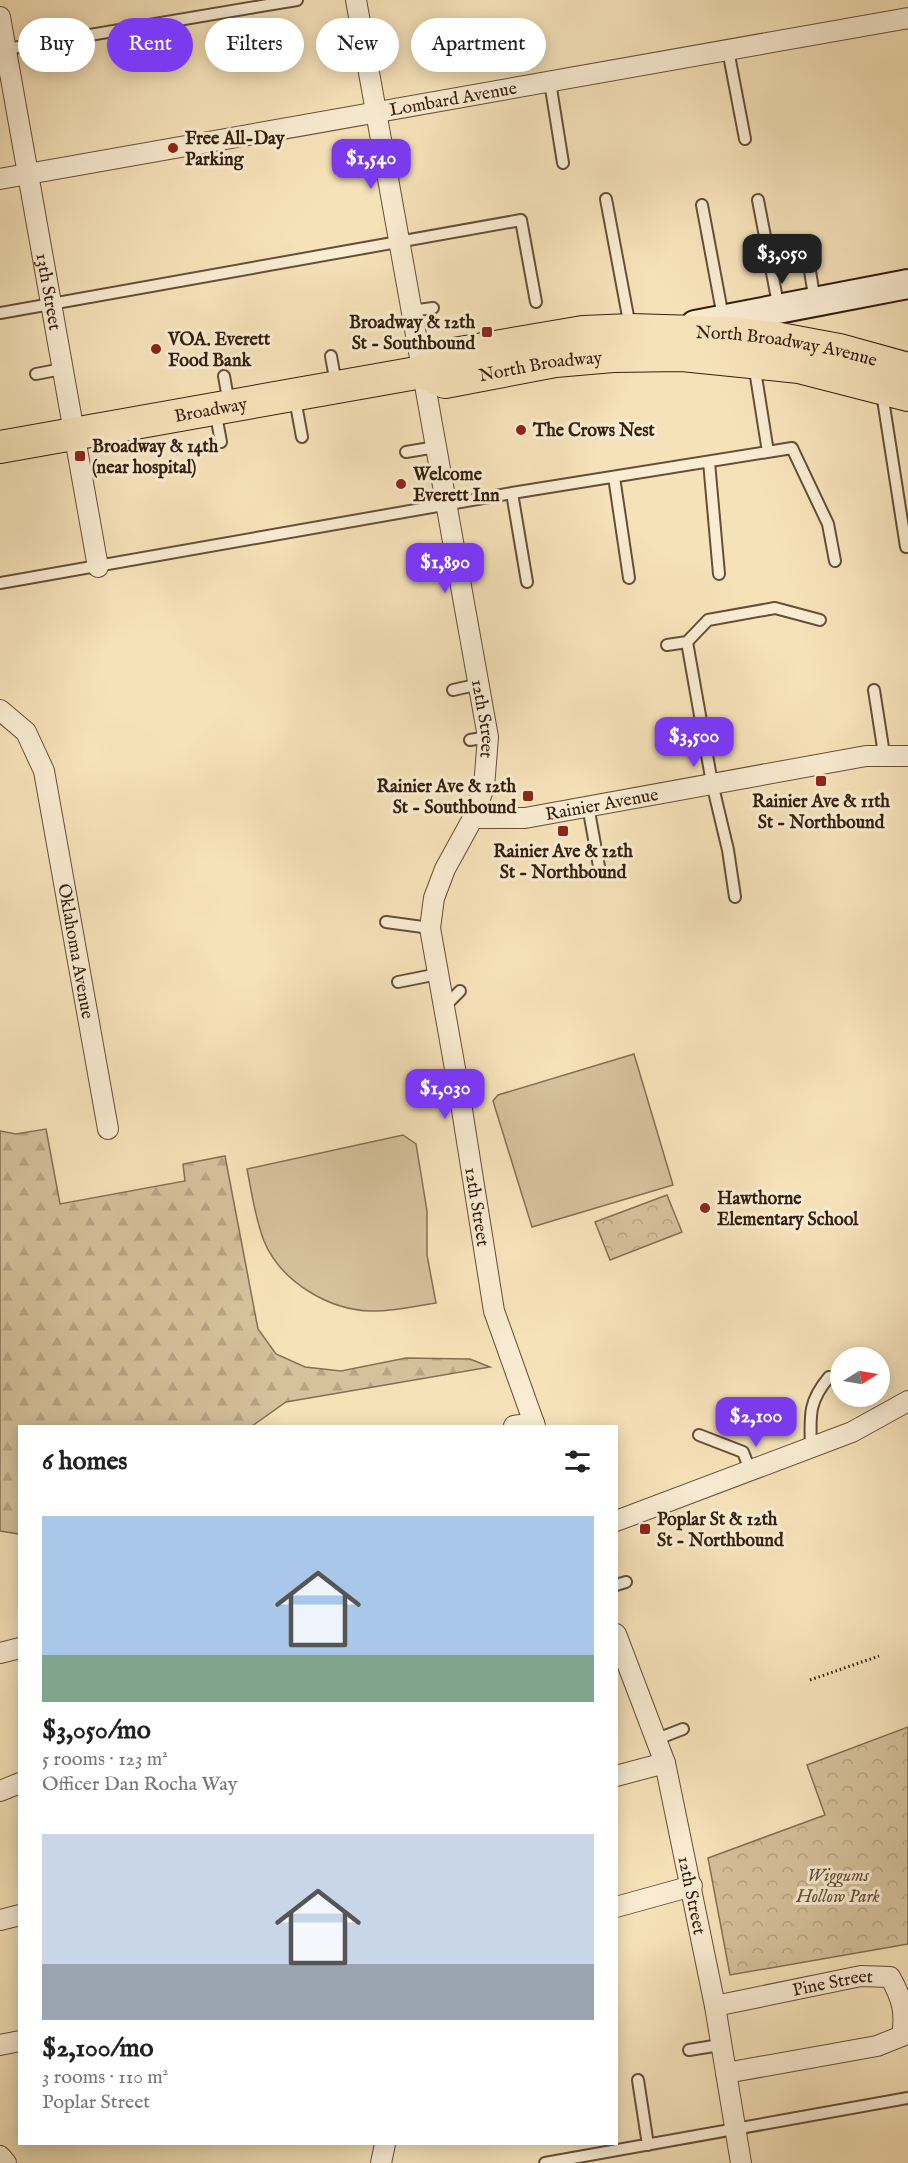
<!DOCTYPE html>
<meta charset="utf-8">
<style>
body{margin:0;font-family:"IM FELL English",serif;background:#f6f6f6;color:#222;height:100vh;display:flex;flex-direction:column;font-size:22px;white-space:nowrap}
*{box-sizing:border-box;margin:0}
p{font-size:20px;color:#767676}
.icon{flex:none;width:33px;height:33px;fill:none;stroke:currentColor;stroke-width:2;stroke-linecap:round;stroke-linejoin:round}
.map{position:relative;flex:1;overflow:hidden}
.sheet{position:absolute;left:18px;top:1425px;width:600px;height:720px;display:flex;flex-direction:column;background:#fff;border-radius:0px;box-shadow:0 3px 15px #0003}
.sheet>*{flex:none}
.guide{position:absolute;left:18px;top:18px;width:600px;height:54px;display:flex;gap:12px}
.needle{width:39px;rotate:79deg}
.fabs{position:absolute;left:830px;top:1347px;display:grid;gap:12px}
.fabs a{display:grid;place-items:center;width:60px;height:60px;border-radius:50%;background:#fff;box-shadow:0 3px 15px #0003;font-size:30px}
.price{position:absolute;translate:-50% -51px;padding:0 14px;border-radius:12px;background:#7c3aed;color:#fff;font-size:20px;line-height:39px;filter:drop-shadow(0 2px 3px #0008)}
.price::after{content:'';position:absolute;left:50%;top:36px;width:18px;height:14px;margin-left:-9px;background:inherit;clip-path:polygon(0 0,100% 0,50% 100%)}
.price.on{background:#222;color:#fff}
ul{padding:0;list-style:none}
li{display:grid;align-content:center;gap:12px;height:318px;padding:0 24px}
li span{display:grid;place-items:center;height:186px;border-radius:0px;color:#555}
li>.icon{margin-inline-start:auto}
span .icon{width:108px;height:108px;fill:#fffc;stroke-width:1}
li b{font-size:26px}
h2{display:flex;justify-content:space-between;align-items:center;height:72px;padding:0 24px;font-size:26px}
.pill{padding:0 21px;border-radius:27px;background:#fff;box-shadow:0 3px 15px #0003;font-size:21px;line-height:54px}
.pill.on{background:#7c3aed;color:#fff}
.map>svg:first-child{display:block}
.forest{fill:url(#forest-firs);stroke:#847054;stroke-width:1.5}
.park{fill:url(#park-crowns);stroke:#847054;stroke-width:1.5}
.garden{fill:#d5c19c;stroke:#847054;stroke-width:1.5}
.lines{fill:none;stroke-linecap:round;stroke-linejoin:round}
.lane-casing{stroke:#644f38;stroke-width:14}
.street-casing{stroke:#644f38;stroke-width:22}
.secondary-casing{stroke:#341e0d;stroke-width:32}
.primary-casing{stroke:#341e0d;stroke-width:34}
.path{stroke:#341e0d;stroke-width:3;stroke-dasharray:1.5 3;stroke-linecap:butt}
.lane{stroke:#f9ecd2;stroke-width:10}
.street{stroke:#f9ecd2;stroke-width:20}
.secondary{stroke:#f9ecd2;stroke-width:28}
.primary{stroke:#f6e2b9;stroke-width:32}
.poi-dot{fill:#8f2418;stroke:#f9ecd2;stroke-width:2}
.labels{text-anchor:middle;stroke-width:6;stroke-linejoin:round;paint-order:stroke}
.street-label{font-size:18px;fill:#341e0d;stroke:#f9ecd2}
.poi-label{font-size:18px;font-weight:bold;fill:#341e0d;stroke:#f9ecd2;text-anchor:start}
.park-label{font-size:18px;font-style:italic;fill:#644f38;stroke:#f9ecd2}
</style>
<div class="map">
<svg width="908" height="2163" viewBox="0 0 908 2163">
<defs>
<pattern id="forest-firs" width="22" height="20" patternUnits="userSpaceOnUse" patternTransform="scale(1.5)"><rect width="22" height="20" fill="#d5c19c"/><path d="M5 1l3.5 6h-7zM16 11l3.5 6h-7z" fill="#b7a585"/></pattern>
<pattern id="park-crowns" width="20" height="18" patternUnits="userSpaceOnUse" patternTransform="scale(1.5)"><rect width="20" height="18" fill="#d5c19c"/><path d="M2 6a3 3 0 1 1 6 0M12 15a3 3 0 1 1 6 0" fill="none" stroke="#b7a585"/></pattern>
</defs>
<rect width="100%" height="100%" fill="#f6e2b9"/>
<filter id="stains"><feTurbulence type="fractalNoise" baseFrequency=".00333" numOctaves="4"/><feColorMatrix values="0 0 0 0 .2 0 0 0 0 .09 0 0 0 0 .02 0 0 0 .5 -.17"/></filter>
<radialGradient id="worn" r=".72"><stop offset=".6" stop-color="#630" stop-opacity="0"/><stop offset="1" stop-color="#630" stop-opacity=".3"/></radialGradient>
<path class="forest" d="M46 1129 60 1204 185 1181 183 1164 225 1156 258 1329 276 1354 305 1367 341 1371 406 1358 470 1359 490 1367 286 1402 252 1426H20L19 1534 0 1531V1131L16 1134Z"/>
<path class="park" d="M667 1195 682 1232 610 1260 595 1222Z
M908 1727V1944L730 1975 708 1858 825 1815 807 1765Z"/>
<path class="garden" d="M634 1054 673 1185 532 1227 493 1101 498 1095Z
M403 1135 416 1144 427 1211V1255L436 1303C415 1306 393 1312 371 1311 329 1310 281 1282 264 1241 255 1218 252 1194 247 1169Z"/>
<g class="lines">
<g class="lane-casing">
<path id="lane" d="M1 50 297 0
M728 50 745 139
M550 82 563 163
M606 199 630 327
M758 200 779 309
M702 205 723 317
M806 246 815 302
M411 311 433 308
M0 313 521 220 536 302
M331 356 336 384
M754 364 768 452
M36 374 62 369
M224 376 229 404
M882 393 906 547
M295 399 302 437
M215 410 221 442
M406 452 436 447
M709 462 719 574
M614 477 629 578
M512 493 527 582
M0 583 512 493 792 448 828 524 835 561
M667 645 687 642
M453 690 480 684
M874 690 884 754
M470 740 488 737
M588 806 600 872
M735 897 728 850 712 783 687 642 708 620 775 608 820 620
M386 922 430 928
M398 982 438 974
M444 1007 460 991
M699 1435 743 1452 750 1470
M811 1447C810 1416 808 1402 829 1377
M616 1585 626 1582
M657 1739 683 1729
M689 2050 720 2045
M638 2080 648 2145
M545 2163 908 2098"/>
</g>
<g class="street-casing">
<g id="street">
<path id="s1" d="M356 0 488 737 484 787 473 818 445 869 434 898 430 928 459 1091 494 1311 535 1426"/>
<path id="s2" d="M0 17 98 567"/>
<path id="s3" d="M0 179 908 18"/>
<path id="s4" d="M0 710 26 732 44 771 108 1129"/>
<path id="s5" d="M473 818H525L866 756H908"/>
<path d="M514 1426 534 1423"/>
<path d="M616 1521 852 1432 908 1401"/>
<path id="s6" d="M616 1634 665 1763 715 2006 741 2163"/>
<path d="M0 1653 20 1648"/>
<path d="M616 1776 665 1763"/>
<path d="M0 1791 20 1783"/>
<path d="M616 1907 692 1886"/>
<path d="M0 1920 20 1915"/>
<path id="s7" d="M715 2006 861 1976 890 1977C902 1998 906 2012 902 2036L877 2046 726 2073"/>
<path d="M0 2045 20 2041"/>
<path d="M0 2156 6 2163"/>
<path d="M381 2163 385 2144"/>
</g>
</g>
<g class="secondary-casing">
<path id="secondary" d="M695 325 908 284"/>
</g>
<g class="primary-casing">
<g id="primary">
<path id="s8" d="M422 372 445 382 555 361 613 356 682 355 799 367 908 395"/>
<path id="s9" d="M0 447 422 372 442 356 583 332 631 330 729 333 780 339 839 350 908 369"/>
</g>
</g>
<path class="path" d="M810 1680 879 1656"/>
<use href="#lane" class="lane"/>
<use href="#street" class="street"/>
<use href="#secondary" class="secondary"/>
<use href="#primary" class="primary"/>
</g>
<g class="poi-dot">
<circle cx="173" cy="148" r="6"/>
<rect x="481" y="326" width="12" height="12" rx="3"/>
<circle cx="156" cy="349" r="6"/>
<circle cx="521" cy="430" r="6"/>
<rect x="74" y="450" width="12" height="12" rx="3"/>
<circle cx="401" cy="484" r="6"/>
<rect x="815" y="775" width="12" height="12" rx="3"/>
<rect x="522" y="790" width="12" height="12" rx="3"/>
<rect x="557" y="825" width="12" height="12" rx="3"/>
<circle cx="705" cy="1208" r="6"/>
<rect x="639" y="1523" width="12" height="12" rx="3"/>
</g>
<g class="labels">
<g class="street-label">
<text dy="6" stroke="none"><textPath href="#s3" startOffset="460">Lombard Avenue</textPath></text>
<text dy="6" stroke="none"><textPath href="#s2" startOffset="279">13th Street</textPath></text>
<text dy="6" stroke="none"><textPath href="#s9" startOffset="802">North Broadway Avenue</textPath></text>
<text dy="6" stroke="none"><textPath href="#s8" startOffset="122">North Broadway</textPath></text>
<text dy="6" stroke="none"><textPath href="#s9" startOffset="214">Broadway</textPath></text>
<text dy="6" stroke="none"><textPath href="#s1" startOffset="730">12th Street</textPath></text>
<text dy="6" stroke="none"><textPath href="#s5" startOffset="130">Rainier Avenue</textPath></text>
<text dy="6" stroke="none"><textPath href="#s4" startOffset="260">Oklahoma Avenue</textPath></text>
<text dy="6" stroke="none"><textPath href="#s1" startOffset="1234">12th Street</textPath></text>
<text dy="6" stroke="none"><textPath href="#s6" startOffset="273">12th Street</textPath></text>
<text dy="6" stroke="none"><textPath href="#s7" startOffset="120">Pine Street</textPath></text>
</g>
<g class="poi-label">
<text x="185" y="144">Free All-Day<tspan x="185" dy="21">Parking</tspan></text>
<text x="475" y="328" text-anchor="end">Broadway &amp; 12th<tspan x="475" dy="21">St - Southbound</tspan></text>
<text x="168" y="345">VOA. Everett<tspan x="168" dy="21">Food Bank</tspan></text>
<text x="533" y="436">The Crows Nest</text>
<text x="92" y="452">Broadway &amp; 14th<tspan x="92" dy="21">(near hospital)</tspan></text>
<text x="413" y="480">Welcome<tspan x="413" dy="21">Everett Inn</tspan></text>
<text x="516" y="792" text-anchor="end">Rainier Ave &amp; 12th<tspan x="516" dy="21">St - Southbound</tspan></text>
<text x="821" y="807" text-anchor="middle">Rainier Ave &amp; 11th<tspan x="821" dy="21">St - Northbound</tspan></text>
<text x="563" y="857" text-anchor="middle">Rainier Ave &amp; 12th<tspan x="563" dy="21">St - Northbound</tspan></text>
<text x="717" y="1204">Hawthorne<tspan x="717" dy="21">Elementary School</tspan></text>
<text x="657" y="1525">Poplar St &amp; 12th<tspan x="657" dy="21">St - Northbound</tspan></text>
</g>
<g class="park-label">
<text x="838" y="1881">Wiggums<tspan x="838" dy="21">Hollow Park</tspan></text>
</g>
</g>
<rect width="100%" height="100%" filter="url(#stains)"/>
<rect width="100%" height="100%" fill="url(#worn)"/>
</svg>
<div class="fabs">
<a><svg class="needle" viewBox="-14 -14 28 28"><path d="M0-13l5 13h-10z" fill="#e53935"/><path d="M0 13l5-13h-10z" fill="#767676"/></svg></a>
</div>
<b class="price" style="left:371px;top:190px">$1,540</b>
<b class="price on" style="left:782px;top:285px">$3,050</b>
<b class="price" style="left:445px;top:594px">$1,890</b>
<b class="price" style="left:694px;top:768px">$3,500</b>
<b class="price" style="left:445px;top:1120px">$1,030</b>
<b class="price" style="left:756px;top:1448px">$2,100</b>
<div class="guide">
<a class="pill">Buy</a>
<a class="pill on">Rent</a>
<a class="pill">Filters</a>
<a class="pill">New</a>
<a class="pill">Apartment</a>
</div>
<section class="sheet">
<h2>6 homes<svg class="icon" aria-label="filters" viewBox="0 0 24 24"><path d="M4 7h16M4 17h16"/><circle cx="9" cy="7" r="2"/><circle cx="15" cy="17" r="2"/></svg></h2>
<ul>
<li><span style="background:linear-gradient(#a9c7e8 75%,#7fa58c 0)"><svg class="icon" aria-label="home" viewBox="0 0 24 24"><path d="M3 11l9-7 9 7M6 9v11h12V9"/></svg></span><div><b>$3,050/mo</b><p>5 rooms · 123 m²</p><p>Officer Dan Rocha Way</p></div></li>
<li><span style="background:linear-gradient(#c9d6e8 70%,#9aa5b1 0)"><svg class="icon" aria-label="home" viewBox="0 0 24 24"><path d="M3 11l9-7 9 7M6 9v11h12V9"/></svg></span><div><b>$2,100/mo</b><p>3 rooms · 110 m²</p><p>Poplar Street</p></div></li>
</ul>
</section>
</div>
